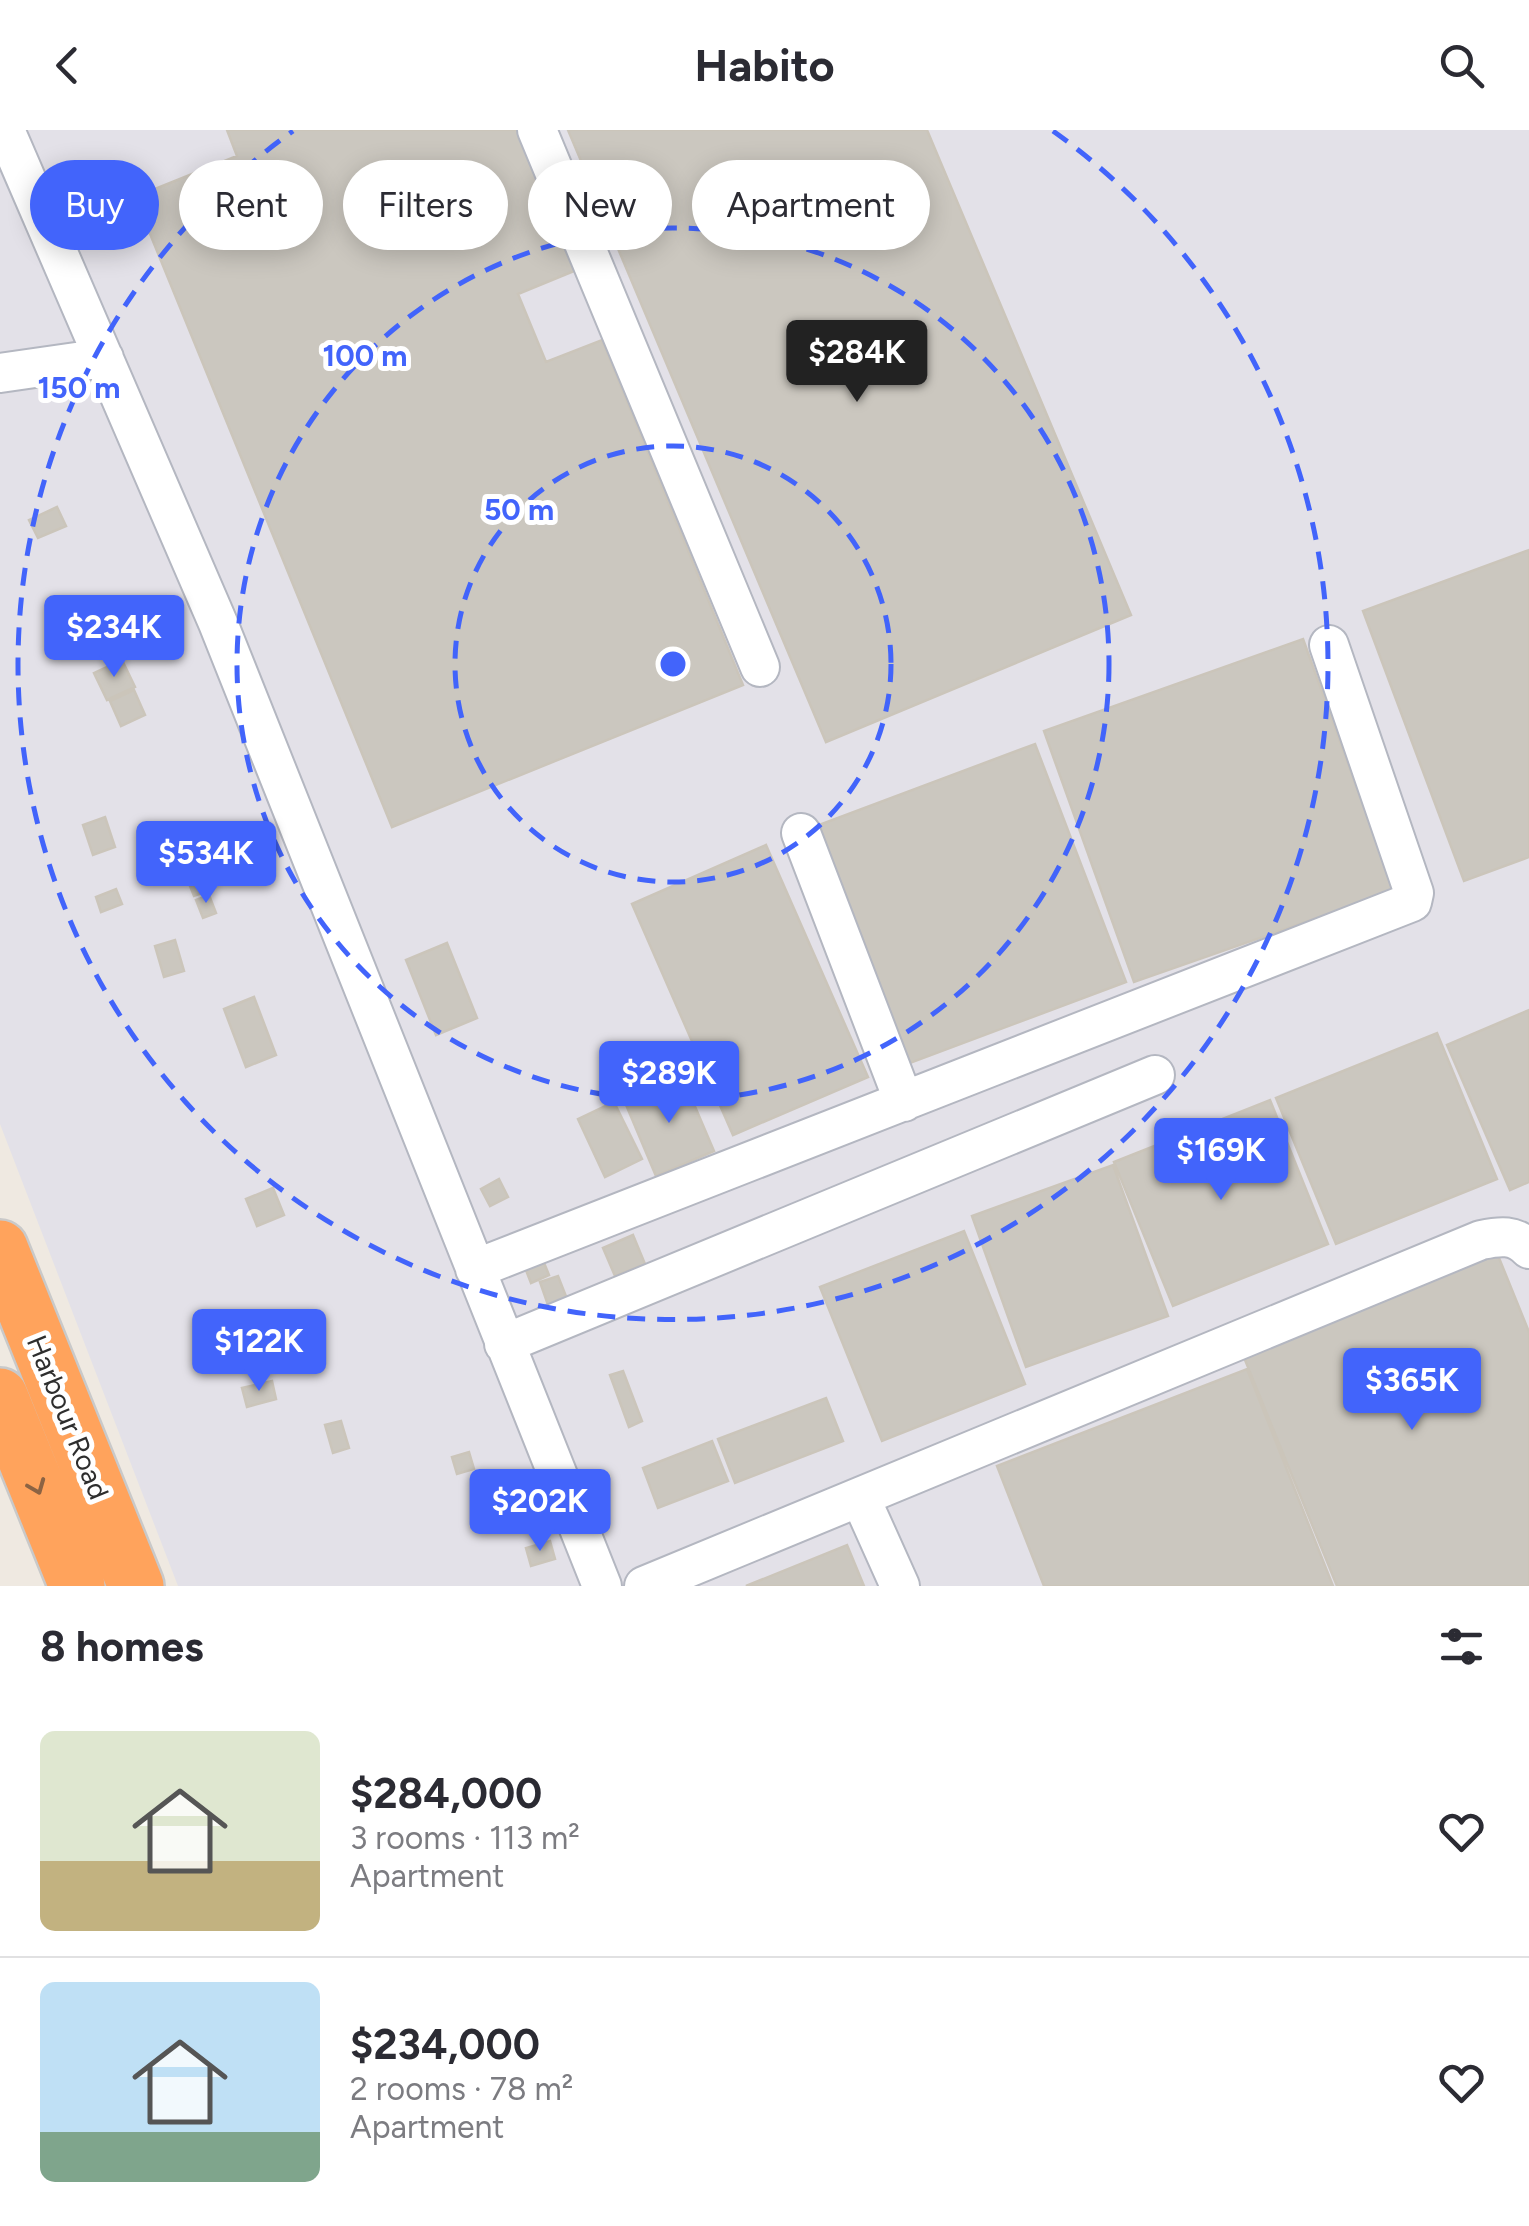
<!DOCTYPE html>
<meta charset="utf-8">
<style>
body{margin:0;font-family:Figtree,sans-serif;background:#f2f2f3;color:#2b2b33;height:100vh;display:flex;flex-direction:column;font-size:38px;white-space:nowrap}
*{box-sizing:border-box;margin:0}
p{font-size:32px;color:#7c7c81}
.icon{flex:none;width:55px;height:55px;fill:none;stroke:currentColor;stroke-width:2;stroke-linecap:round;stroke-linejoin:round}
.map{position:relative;height:1456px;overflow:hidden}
.details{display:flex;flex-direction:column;background:#fff;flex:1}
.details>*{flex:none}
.hud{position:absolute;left:30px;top:30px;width:1000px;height:90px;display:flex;gap:20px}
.price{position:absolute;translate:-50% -85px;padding:0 22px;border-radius:10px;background:#4264fb;color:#fff;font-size:32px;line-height:65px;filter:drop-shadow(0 2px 5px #0008)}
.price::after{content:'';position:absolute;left:50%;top:60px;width:30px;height:22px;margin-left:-15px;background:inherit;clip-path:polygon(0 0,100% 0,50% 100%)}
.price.on{background:#222;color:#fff}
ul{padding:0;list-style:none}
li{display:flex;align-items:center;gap:30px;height:250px;padding:0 40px}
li+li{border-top:2px solid #e1e1e2}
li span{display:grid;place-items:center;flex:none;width:280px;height:200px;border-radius:15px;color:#555}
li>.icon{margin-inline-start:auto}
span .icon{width:120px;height:120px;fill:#fffc;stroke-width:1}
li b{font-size:42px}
h2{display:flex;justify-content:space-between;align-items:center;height:120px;padding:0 40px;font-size:42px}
.tag{padding:0 35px;border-radius:45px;background:#fff;box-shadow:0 5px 25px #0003;font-size:35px;line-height:90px}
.tag.on{background:#4264fb;color:#fff}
header{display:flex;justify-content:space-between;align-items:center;height:130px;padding:0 40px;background:#fff;font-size:45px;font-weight:700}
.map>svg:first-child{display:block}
.industrial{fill:#e3e1e8}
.building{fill:#cbc7bf;stroke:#cbc5ba;stroke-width:2.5}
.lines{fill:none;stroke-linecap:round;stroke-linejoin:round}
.minor-casing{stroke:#b4b7c1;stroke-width:42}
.highway-casing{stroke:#c9c9c9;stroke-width:60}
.minor{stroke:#fff;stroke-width:38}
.highway{stroke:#ffa35c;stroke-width:55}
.oneway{stroke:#8c6343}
.ring{fill:none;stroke:#4264fb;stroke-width:5;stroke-dasharray:18 12}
.labels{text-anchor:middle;stroke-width:10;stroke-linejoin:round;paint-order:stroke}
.street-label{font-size:28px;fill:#2e2e2e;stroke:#fff}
.centre{fill:#4264fb;stroke:#fff;stroke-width:5}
.ring-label{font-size:30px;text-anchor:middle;font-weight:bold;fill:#4264fb;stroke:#fff;stroke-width:10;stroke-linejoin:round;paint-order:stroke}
</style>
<header><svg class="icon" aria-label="back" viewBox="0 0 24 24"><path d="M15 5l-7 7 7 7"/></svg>Habito<svg class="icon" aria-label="search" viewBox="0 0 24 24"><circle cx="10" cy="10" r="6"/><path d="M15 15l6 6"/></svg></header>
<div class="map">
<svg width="1529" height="1456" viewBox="0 0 1529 1456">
<rect width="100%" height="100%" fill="#efe9e1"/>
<path class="industrial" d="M0 0H1529V1456H178L0 994Z"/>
<path class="building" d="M227 0H517L574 141 518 164 546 232 602 210 743 555 392 697 135 67 237 26Z
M568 0H927L1131 485 826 612Z
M57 377 66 396 38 408 29 390Z
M1529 420V727L1464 751 1363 481Z
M1303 509 1394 761 1134 852 1044 601Z
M122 530 135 557 107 570 94 543Z
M134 560 145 585 121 596 110 571Z
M1035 614 1126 852 910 933 819 695Z
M105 687 115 717 93 725 83 695Z
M766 715 868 947 733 1005 632 774Z
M200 735 210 760 194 766 184 741Z
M116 759 122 774 101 782 96 767Z
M209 765 216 783 203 788 196 770Z
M175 810 184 841 164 847 155 816Z
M447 813 477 888 436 905 406 830Z
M254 867 276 925 246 937 224 879Z
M1529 880V1052L1510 1060 1447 915Z
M1437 903 1497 1049 1336 1114 1276 968Z
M682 946 714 1021 656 1046 624 970Z
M1270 970 1328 1114 1173 1176 1114 1032Z
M614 972 642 1029 605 1047 578 989Z
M1113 1035 1168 1186 1026 1237 972 1086Z
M499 1049 508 1067 490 1076 481 1059Z
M273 1058 284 1085 257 1096 246 1069Z
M964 1101 1025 1254 882 1311 820 1157Z
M633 1105 645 1134 615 1146 603 1118Z
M1497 1123 1529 1202V1456H1337L1243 1225Z
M542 1128 549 1145 531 1153 524 1135Z
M558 1146 567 1169 548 1175 540 1152Z
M1247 1239 1333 1456H1044L997 1336Z
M623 1241 642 1291 629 1297 610 1245Z
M272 1251 276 1269 247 1277 242 1258Z
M826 1268 843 1311 735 1353 718 1309Z
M341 1291 349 1318 333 1323 325 1295Z
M712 1311 728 1351 658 1378 643 1338Z
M469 1322 474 1339 457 1344 452 1327Z
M550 1411 555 1429 531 1436 526 1418Z
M847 1415 864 1456H746Z"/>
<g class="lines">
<g class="minor-casing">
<path id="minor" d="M5 0 218 493 602 1456
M537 0 760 537
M0 243 104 228
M801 703 904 972
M475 1139 1412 772 1414 763 1329 515
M504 1214 1155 945
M860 1367 900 1456
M644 1456 1481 1110C1500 1106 1515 1104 1529 1119"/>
</g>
<g class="highway-casing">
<path id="highway" d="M0 1118 136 1456
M0 1266 77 1456"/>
</g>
<use href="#minor" class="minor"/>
<use href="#highway" class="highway"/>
</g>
<defs><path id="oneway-chevron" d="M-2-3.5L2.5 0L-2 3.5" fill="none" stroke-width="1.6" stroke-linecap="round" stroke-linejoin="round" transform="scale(2.5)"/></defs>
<use class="oneway" href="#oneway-chevron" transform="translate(37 1357) rotate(68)"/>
<g class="ring">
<circle cx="673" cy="534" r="218"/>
<circle cx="673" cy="534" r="436"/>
<path d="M1053 1A655 655 0 1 1 293 1"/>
</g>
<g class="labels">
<g class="street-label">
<text transform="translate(68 1287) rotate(68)" y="10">Harbour Road</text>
</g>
</g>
<circle cx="673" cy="534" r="15" class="centre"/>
<g class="ring-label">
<text x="365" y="236">100 m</text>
<text x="79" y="268">150 m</text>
<text x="519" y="390">50 m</text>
</g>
</svg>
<b class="price on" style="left:857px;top:275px">$284K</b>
<b class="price" style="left:114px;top:550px">$234K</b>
<b class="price" style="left:206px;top:776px">$534K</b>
<b class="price" style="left:669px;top:996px">$289K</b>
<b class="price" style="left:1221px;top:1073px">$169K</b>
<b class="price" style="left:259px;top:1264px">$122K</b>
<b class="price" style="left:1412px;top:1303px">$365K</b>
<b class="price" style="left:540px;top:1424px">$202K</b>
<div class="hud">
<a class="tag on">Buy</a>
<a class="tag">Rent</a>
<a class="tag">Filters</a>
<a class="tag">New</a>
<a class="tag">Apartment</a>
</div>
</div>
<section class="details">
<h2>8 homes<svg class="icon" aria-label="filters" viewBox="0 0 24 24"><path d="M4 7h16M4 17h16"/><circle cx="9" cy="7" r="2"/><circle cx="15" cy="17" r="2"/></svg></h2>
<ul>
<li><span style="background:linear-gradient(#dfe7d0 65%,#c2b280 0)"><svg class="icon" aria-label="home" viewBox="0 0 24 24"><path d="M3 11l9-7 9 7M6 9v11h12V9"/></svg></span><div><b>$284,000</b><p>3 rooms · 113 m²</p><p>Apartment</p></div><svg class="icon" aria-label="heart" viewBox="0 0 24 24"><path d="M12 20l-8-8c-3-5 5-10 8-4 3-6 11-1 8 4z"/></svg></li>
<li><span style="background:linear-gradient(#bfe0f5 75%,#7fa58c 0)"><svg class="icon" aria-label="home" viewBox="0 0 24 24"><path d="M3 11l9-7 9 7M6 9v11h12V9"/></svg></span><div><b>$234,000</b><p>2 rooms · 78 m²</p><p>Apartment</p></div><svg class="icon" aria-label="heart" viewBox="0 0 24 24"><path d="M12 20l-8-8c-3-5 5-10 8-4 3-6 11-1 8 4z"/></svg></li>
</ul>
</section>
